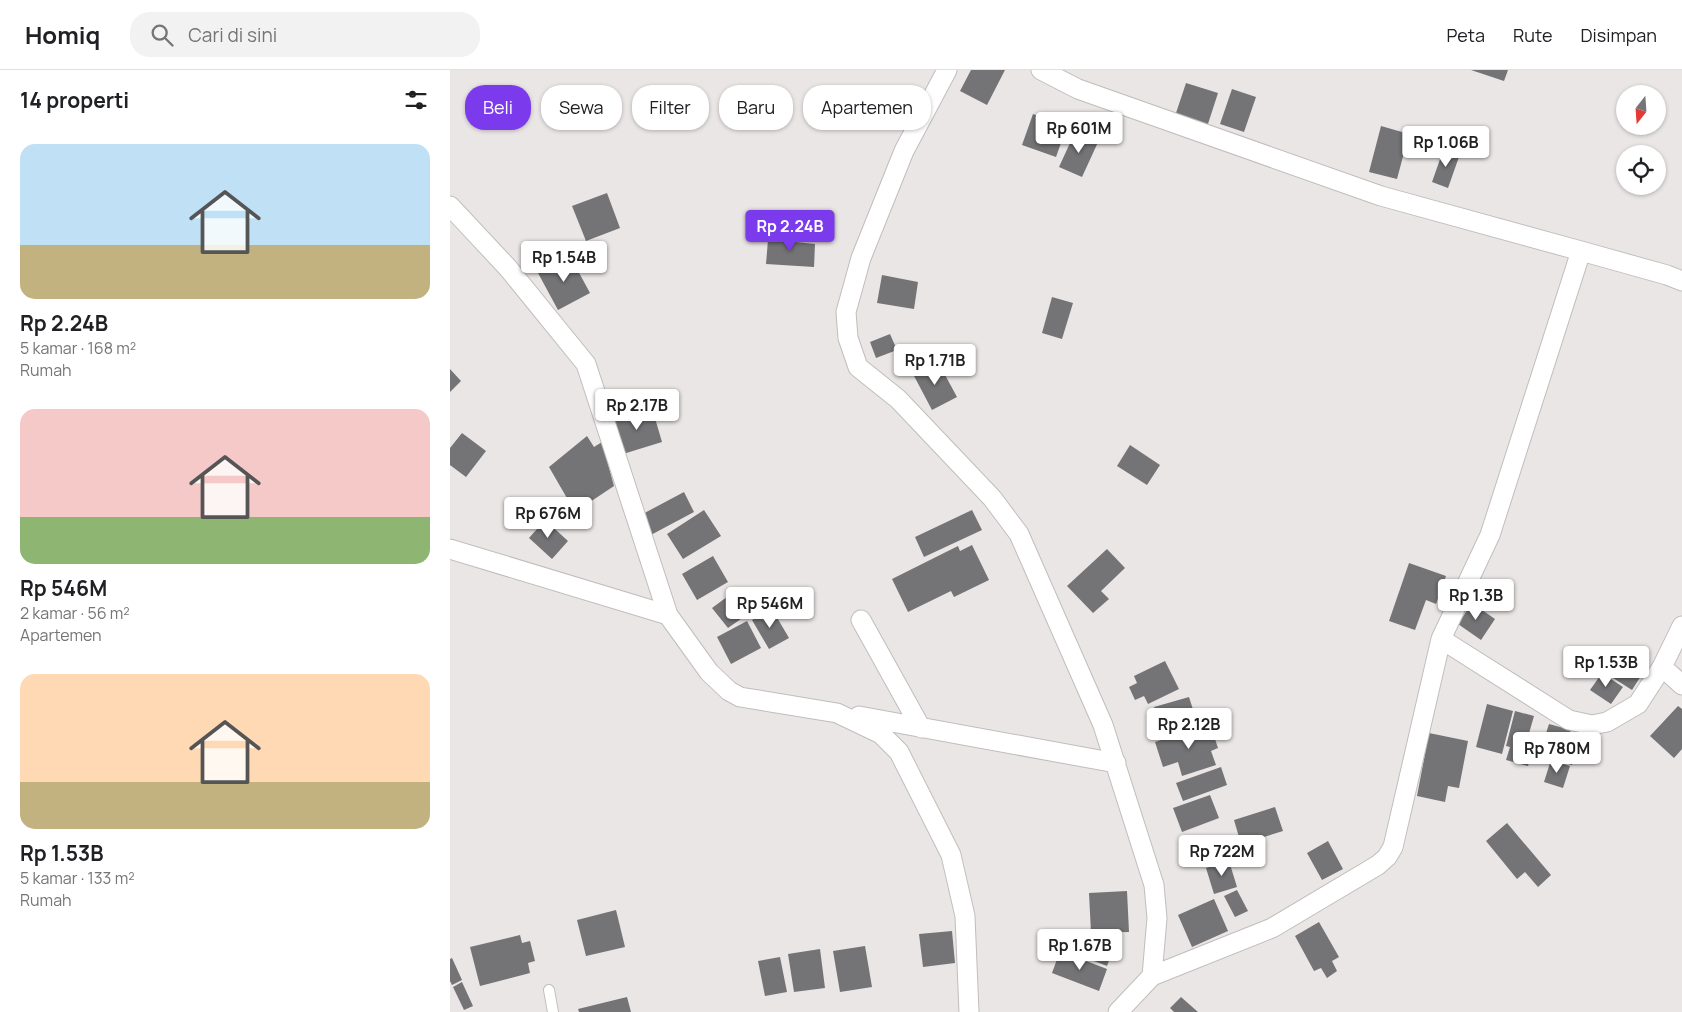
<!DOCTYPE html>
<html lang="id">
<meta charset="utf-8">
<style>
body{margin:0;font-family:Manrope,sans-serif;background:#f2f2f2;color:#202124;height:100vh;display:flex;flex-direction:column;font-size:19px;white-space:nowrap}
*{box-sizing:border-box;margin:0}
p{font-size:16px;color:#757577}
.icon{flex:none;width:28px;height:28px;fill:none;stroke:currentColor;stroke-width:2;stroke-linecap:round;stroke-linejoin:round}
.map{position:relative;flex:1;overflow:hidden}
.panel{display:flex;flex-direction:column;background:#fff;width:450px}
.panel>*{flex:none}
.guide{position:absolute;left:15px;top:15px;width:475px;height:45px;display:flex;gap:10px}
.needle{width:32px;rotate:197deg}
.tools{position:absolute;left:1166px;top:15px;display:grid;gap:10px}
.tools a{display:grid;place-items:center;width:50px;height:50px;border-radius:50%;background:#fff;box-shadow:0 1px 4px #0004;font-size:25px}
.price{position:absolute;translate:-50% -42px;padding:0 11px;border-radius:5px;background:#fff;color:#222;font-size:16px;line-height:32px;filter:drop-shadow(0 1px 2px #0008)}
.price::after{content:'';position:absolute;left:50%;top:30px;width:15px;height:11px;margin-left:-8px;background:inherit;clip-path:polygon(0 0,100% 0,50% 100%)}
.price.selected{background:#7c3aed;color:#fff}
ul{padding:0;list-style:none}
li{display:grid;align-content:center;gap:10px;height:265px;padding:0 20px}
li span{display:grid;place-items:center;height:155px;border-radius:15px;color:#555}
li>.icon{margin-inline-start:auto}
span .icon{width:90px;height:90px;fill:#fffc;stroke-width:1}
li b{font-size:21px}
h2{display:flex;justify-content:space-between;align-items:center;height:60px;padding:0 20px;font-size:21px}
.tag{padding:0 18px;border-radius:20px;background:#fff;box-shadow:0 1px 4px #0004;font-size:18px;line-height:45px}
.tag.selected{background:#7c3aed;color:#fff}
header{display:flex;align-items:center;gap:30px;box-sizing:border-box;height:70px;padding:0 25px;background:#fff;border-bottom:1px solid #e0e0e0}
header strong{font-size:24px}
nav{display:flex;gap:28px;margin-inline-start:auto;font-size:18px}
.search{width:350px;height:45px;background:#f2f2f2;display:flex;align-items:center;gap:12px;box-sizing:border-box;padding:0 18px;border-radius:20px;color:#757577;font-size:19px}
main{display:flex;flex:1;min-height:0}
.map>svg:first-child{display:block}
.building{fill:#747375}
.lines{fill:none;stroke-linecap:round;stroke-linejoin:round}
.lane-casing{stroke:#c1bdbc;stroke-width:12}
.street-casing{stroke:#c1bdbc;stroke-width:21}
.lane{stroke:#fff;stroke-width:10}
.street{stroke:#fff;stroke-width:19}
</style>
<header>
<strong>Homiq</strong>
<div class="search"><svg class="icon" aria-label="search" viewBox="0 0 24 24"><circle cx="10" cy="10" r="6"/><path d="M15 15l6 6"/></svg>Cari di sini</div>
<nav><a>Peta</a><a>Rute</a><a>Disimpan</a></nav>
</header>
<main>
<section class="panel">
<h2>14 properti<svg class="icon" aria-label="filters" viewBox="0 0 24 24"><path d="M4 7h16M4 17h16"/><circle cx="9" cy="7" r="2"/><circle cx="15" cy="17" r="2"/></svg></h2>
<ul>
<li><span style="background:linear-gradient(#bfe0f5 65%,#c2b280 0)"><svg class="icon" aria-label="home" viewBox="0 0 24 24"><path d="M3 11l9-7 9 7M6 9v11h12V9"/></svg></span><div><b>Rp 2.24B</b><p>5 kamar · 168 m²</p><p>Rumah</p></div></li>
<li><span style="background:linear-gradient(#f6c9c9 70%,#8fb573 0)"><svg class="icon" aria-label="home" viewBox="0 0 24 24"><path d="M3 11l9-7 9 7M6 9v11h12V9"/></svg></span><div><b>Rp 546M</b><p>2 kamar · 56 m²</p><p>Apartemen</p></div></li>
<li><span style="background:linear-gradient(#ffd9b3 70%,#c2b280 0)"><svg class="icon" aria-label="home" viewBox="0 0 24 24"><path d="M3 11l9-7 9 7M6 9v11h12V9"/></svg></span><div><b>Rp 1.53B</b><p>5 kamar · 133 m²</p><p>Rumah</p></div></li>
</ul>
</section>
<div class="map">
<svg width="1232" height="942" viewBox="0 0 1232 942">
<rect width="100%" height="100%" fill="#eae6e5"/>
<path class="building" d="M521 0H555L537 35 510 21Z
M1021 0H1058L1054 11Z
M736 13 768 23 756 60 724 49Z
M782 19 806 27 794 62 770 54Z
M583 44 617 56 606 87 572 75Z
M931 56 959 64 947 109 919 102Z
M626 60 649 70 632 107 609 97Z
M994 78 1010 84 998 118 982 112Z
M157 123 170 158 136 171 122 136Z
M327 164 345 165V172L365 174 364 197 316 194 318 170 326 171Z
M120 186 140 223 108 240 88 203Z
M432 205 468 212 464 239 427 233Z
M602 227 623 233 612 269 592 263Z
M440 264 447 280 426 288 420 272Z
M488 292 507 327 482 340 463 304Z
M0 299 11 311 0 322Z
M202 338 212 372 173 384 162 350Z
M12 363 36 381 16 407 0 395V378Z
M137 366 144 377 152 372 164 416 125 442 99 397Z
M680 375 710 395 697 415 667 396Z
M234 422 244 442 197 467 187 447Z
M254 440 271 466 233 489 217 464Z
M522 440 532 460 474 487 465 467Z
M95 450 118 471 102 489 79 468Z
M522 475 539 510 504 527 501 521 458 542 442 509 508 476 510 481Z
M657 479 675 498 651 521 659 529 643 543 617 516Z
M263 486 278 512 247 530 232 504Z
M959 493 996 506 986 534 976 530 965 560 939 551Z
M289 518 305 539 278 558 262 538Z
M1022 533 1045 549 1031 570 1008 554Z
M322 539 339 568 319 579 302 550Z
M297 551 311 578 281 594 267 567Z
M1150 580 1181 600 1186 592 1196 598 1182 620 1141 594Z
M715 591 729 619 698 634 694 626 685 630 679 617 687 613 684 606Z
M1152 603 1173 617 1161 634 1140 620Z
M739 627 747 652 712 662 704 637Z
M1037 634 1063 641 1052 684 1026 677Z
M1228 636 1232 639V679L1224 688 1200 666Z
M1065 641 1084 646 1076 674 1083 676 1078 696 1056 690 1060 677 1056 676Z
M760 654 768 678 761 681 766 695 732 706 728 692 713 697 705 672Z
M1099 654 1121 660 1118 669 1128 672 1122 695 1089 685Z
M979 663 1018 671 1009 718 998 716 995 732 967 726Z
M1101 690 1120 696 1113 718 1094 712Z
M771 697 777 715 733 731 726 713Z
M760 725 769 748 732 762 723 738Z
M825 737 833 761 791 774 784 750Z
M1057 753 1101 805 1088 817 1075 802 1067 809 1036 771Z
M878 771 893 799 872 810 857 783Z
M779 791 787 817 764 824 756 798Z
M787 820 798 841 785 847 774 826Z
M677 821 679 862 641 863 639 823Z
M764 829 778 861 742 877 728 845Z
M166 840 175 877 136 886 127 850Z
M869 852 889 887 882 891 887 901 877 908 871 898 864 901 845 866Z
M617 859 664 877 657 896 610 878Z
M502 861 505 893 473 897 469 864Z
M70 865 72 873 80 871 85 891 78 893 80 903 30 916 20 877Z
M415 876 422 917 390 922 383 881Z
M370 879 375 918 344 922 338 884Z
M610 881 657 899 649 921 602 903Z
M330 887 337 922 315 926 308 891Z
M2 888 12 910 2 915 0 911V889Z
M12 912 23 936 14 940 3 917Z
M177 927 181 942H129L128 939Z
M731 927 748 942H724L720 938Z"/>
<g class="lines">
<g class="lane-casing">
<path id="lane" d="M99 920 103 942"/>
</g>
<g class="street-casing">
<path id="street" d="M497 0 454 81 411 188 396 242 398 268 408 297 448 329 542 428 569 464 653 655 704 815 707 848 702 906 668 942
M591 0 628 19 931 126 1131 181 1217 205 1232 211
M0 136 58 198 136 294 218 545 259 602 279 621 290 627 387 643 431 664 449 682 501 785 515 846 519 942
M0 479 218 545
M411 550 471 658
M991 569 1119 650 1142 655 1157 652 1188 634 1212 597 1232 556
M1212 597 1232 615
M409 646 666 693
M702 906 822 858 928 795 937 787 943 777 991 569 1040 465 1131 181"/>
</g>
<use href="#lane" class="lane"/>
<use href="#street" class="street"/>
</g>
</svg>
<div class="tools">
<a><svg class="needle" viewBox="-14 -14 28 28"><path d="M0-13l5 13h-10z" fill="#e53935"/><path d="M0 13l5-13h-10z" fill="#757577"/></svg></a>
<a><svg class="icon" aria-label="locate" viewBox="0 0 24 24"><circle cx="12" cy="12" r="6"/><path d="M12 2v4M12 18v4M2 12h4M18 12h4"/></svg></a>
</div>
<b class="price" style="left:629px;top:84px">Rp 601M</b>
<b class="price" style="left:996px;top:98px">Rp 1.06B</b>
<b class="price selected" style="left:340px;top:182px">Rp 2.24B</b>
<b class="price" style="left:114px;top:213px">Rp 1.54B</b>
<b class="price" style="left:485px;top:316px">Rp 1.71B</b>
<b class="price" style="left:187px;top:361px">Rp 2.17B</b>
<b class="price" style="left:98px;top:469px">Rp 676M</b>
<b class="price" style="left:1026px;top:551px">Rp 1.3B</b>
<b class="price" style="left:320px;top:559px">Rp 546M</b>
<b class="price" style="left:1156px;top:618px">Rp 1.53B</b>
<b class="price" style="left:739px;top:680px">Rp 2.12B</b>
<b class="price" style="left:1107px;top:704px">Rp 780M</b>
<b class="price" style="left:772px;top:807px">Rp 722M</b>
<b class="price" style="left:630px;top:901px">Rp 1.67B</b>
<div class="guide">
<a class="tag selected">Beli</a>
<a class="tag">Sewa</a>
<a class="tag">Filter</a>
<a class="tag">Baru</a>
<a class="tag">Apartemen</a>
</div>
</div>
</main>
